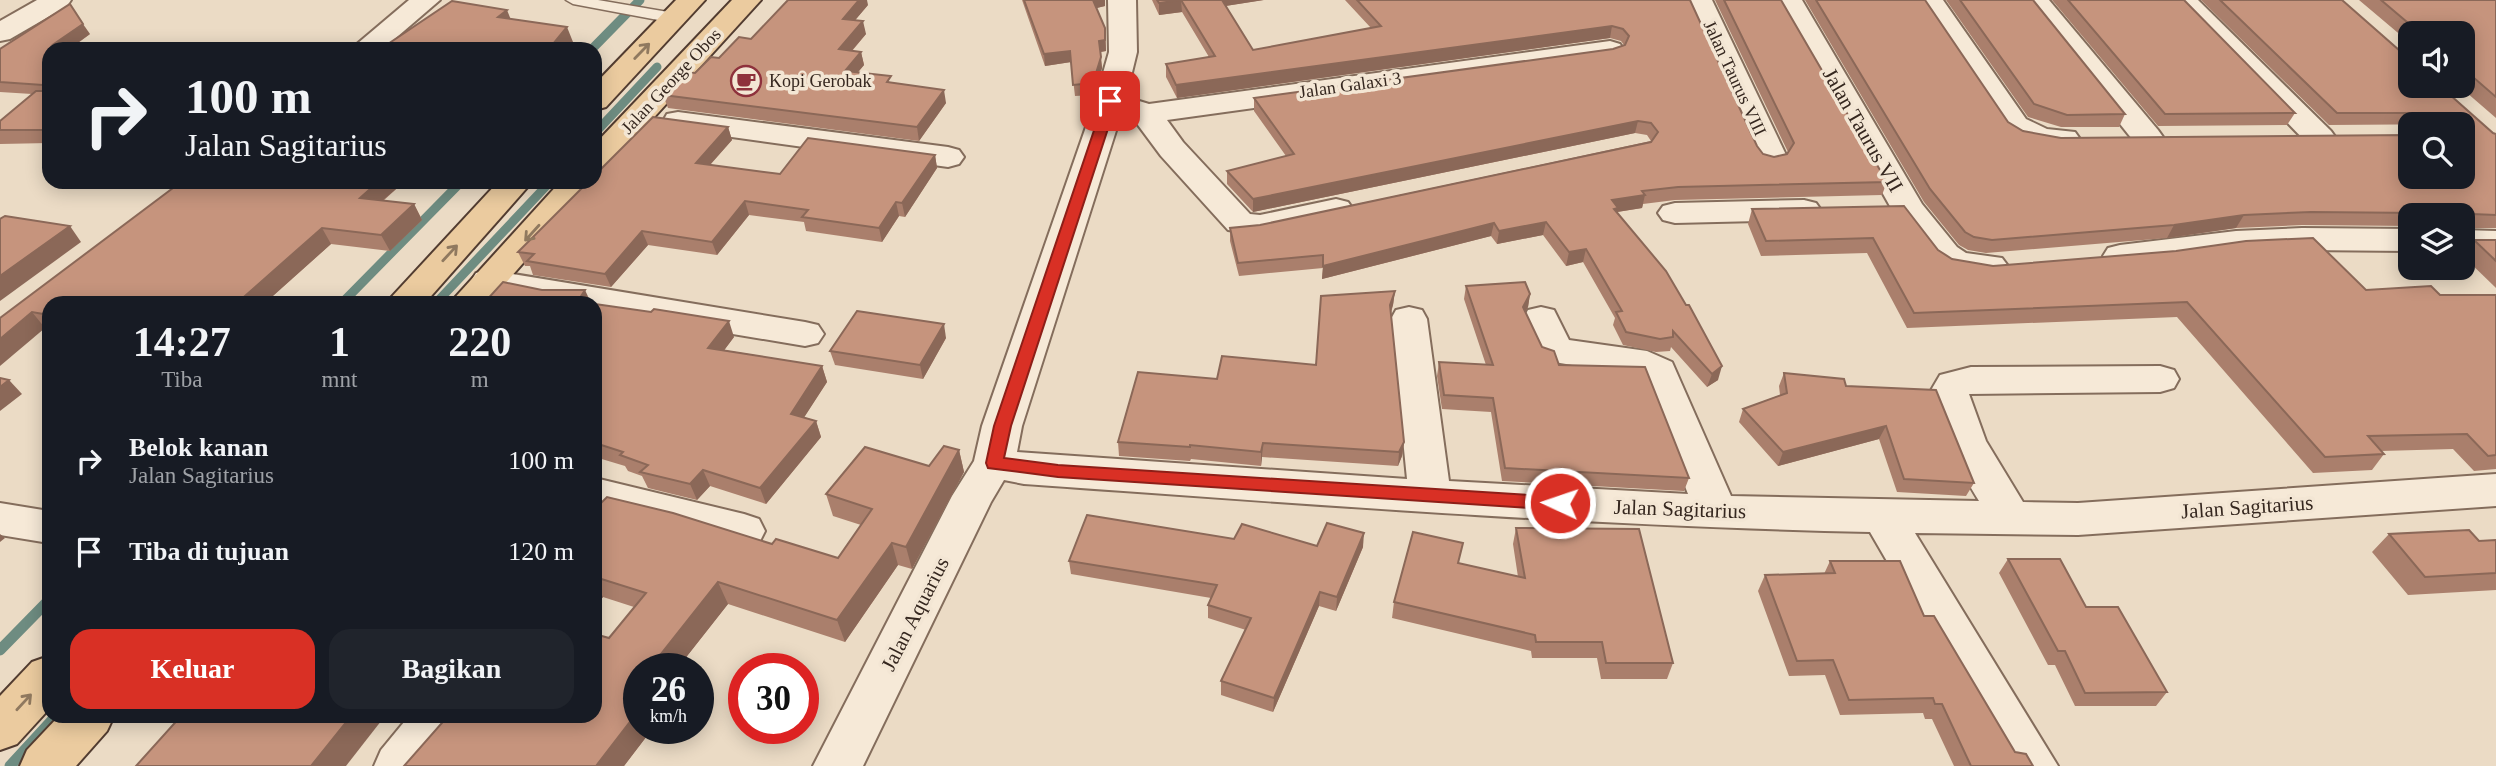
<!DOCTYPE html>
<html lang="id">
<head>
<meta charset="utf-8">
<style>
	body { margin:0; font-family:Georgia,serif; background:#20242c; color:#f1f3f6; height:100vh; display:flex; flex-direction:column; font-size:26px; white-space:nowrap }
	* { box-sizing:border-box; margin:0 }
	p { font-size:23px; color:#9ea1a6 }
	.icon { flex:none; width:38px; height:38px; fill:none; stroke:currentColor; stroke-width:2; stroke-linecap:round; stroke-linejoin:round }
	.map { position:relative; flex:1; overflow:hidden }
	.panel { position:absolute; left:42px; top:296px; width:560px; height:427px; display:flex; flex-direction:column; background:#171b24; border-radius:21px; box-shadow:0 4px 18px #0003 }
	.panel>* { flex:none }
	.banner { position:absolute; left:42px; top:42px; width:560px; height:147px; border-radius:21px; box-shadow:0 4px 18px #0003; background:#171b24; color:#f1f3f6; overflow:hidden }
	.tools { position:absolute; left:2398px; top:21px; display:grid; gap:14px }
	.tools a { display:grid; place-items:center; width:77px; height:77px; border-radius:14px; background:#171b24; box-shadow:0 4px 18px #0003; font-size:35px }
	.speed { position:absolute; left:623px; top:653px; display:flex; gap:14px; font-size:35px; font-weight:700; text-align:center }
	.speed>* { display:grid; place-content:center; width:91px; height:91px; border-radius:50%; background:#171b24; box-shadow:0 4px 18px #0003; line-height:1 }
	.speed small { font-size:18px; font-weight:400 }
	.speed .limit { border:10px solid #d22; background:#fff; color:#111 }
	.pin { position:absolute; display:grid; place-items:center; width:60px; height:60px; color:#fff; margin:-30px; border-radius:14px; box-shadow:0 4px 10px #0006 }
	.me { position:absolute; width:77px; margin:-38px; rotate:273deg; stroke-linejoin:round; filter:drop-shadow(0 0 5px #0008) }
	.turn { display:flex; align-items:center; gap:24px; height:147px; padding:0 28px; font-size:32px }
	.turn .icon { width:91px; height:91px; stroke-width:2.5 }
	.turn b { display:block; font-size:49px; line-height:60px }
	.eta { display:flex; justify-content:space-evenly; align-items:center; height:119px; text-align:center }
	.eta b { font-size:42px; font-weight:800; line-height:49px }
	.action { display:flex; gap:14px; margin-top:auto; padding:14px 28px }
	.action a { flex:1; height:80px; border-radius:21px; background:#d93025; color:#fff; font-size:28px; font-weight:800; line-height:80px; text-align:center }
	.action a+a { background:#20242c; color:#f1f3f6 }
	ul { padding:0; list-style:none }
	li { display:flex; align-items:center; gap:21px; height:91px; padding:0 28px }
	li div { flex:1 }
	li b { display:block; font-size:26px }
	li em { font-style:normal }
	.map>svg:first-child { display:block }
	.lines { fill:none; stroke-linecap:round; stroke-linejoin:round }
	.stream-far1 { stroke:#6e8c81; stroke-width:9 }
	.stream { stroke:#6e8c81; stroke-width:11 }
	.service-casing { stroke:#846d5c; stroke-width:3 }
	.minor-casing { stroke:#846d5c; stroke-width:4 }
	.primary-casing { stroke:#523c30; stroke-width:4 }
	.service { fill:#f6e9d7; fill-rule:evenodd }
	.minor { fill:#f6e9d7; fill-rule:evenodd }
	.primary { fill:#ebcb9f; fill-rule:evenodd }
	.wall { fill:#aa7f6c }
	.shaded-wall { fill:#8b6858 }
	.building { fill:#c6947d; stroke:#8b6858; stroke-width:2 }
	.oneway { stroke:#90795f }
	.route { fill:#d93025; stroke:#8d1f18; stroke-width:2 }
	.labels { text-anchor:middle; stroke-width:7; stroke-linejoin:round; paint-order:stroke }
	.far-street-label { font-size:18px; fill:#35271f; stroke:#f3e6d4 }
	.far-poi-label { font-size:18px; fill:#35271f; stroke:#f3e6d4; text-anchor:start }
	.street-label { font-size:21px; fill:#35271f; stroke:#f3e6d4 }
</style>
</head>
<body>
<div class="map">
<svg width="2496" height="766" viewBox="0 0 2496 766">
	<rect width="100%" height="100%" fill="#ebdbc5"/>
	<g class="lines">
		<g class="stream-far1">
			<path d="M592,49L640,0"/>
			<path d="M595,133L657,67"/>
			<path d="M342,303L461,182"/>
			<path d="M436,303L550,182"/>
		</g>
		<g class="stream">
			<path d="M0,650L49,600"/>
			<path d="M10,766L56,716"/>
		</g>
		<g class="service-casing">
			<path id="service" d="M566,0H598L674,13L682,18L674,23L573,4Z"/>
		</g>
		<g class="minor-casing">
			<g id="minor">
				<path d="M37,0H71L67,6L10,39L0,41V21Z"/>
				<path d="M409,0H440L383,49H351Z"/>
				<path d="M1108,0H1136L1137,52L1126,97L1149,104L1610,41L1620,44L1624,50L1620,56L1610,59L1167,120L1183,142L1250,214L1260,215L1336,199L1348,202L1353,209L1348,216L1260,235L1228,230L1161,156L1135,121L1121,115L1022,426L1017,452L1407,479L1391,319L1396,310L1409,307L1422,310L1427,319L1449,481L1688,494L1643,379L1638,376L1542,360L1523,319L1528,310L1541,307L1554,310L1569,340L1647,351L1672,362L1731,496L1979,501C1958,466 1938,432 1930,392L1940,375L1971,367L2160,366L2174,370L2179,379L2174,388L2160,392L1969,394L1986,441L2023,502L2078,503L2496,474V506L2078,535L1915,533L2058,766H2006L1870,532C1587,526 1306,504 1024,484L1004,480L991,502L863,766H813L952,496L974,461L982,426L1095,101L1109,52Z"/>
				<path d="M1684,0H1712L1787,157L1782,164L1771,167L1760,164L1755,157Z"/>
				<path d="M1774,0H1802L1922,204L1957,247L1966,253L2002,258L2008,266L2002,274L1990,277L1958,274L1946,271L1933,263L1891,208Z"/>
				<path d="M1915,0H1943L2026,119L2047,129L2075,132L2080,139L2075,146L2064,148L2041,147L2004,133Z"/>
				<path d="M2021,0H2049L2158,130L2163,137L2158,144L2147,146L2136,144Z"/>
				<path d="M2168,0H2198L2331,131L2336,138L2331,145L2320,147L2309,145Z"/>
				<path d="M678,112L948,147L959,150L964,157L959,164L948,167L667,128L663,121L667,114Z"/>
				<path d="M1804,200L1816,203L1821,210L1816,217L1804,220L1675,223L1663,220L1658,213L1663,206L1675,203Z"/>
				<path d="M2302,228L2410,229V251L2302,250L2236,253L2120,267L2108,264L2103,256L2108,248L2120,245L2236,231Z"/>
				<path d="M2462,230L2496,231V253L2462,252Z"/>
				<path d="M489,270L805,322L818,325L824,334L818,343L805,346L595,311V303H550L476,289L471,281L476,273Z"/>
				<path d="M595,478L744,514L759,519L765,531L759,543L744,548L595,510Z"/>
				<path d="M0,503L49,511V543L0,535Z"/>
				<path d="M409,716H462L455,731L428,766H374L381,750Z"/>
			</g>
		</g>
		<g class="primary-casing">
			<g id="primary">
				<path d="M676,0H705L606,107L595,110V84Z"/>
				<path d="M732,0H761L606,170L595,173V144Z"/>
				<path d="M498,182H532L425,303H386Z"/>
				<path d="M560,182H594L488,303H450Z"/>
				<path d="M49,656V709L17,744L0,750V696L32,662Z"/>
				<path d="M59,716H114L107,731L76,766H20L27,750Z"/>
			</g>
		</g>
		<use href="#service" class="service"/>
		<use href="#minor" class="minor"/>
		<use href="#primary" class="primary"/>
	</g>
	<g class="wall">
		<path d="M1022,0H1105V6L1096,8L1105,28L1106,51L1100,52L1102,68L1094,95L1075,96L1071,62L1045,66Z"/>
		<path d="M1152,0H1263L1225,6L1253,50L1371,28L1345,0H1690L1757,146L1763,154L1774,157L1787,154L1788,152L1715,0H1781L1887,182L1882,195L1675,200L1643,204L1642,208L1617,212L1718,380L1707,387L1671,347L1670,351L1656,352L1623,345L1613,325L1615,318L1583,262L1566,266L1543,235L1497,244L1491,236L1322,279L1323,268L1239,276L1230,241V228L1260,225L1651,141L1647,135L1635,133L1253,212L1227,184V171L1286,156L1254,111V98L1613,49L1624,45L1621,41L1610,38L1177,98L1166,77V64L1209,57L1182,12L1159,15Z"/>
		<path d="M1805,0H1925L2008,122L2023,131L2061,138L2410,177L2462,124L2329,125L2201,0H2342L2493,133L2496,134V228H2470L2462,215H2410V226L2302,225L2236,228L2167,238L1986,253L1968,250L1959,245L1924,202Z"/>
		<path d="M1946,0H2033L2125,114L2119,127H2061L2028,117Z"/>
		<path d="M2052,0H2184L2295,113L2287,125L2158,126Z"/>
		<path d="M2359,0H2496V118L2459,86H2462V33H2410V43Z"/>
		<path d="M868,5L855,20L866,34L852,51L861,52L864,65L858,72L893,83L946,103L919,141L668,108L663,95L719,58L751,39Z"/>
		<path d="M90,34L74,46L49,49V143L0,144V121L32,94L0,92V49Z"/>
		<path d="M728,127L732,140L710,165L780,174L935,155L937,168L905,217L899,216L882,242L806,231L804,222L749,215L717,255L648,245L611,287L533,275L530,266H525L518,252Z"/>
		<path d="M181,182H404L383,201L414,204L422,220L390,251L331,244L265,303H49V329L0,318Z"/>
		<path d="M1752,209L1938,250L1952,259L1993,266L2440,295H2496V469L2474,471L2453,449L2381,451L2384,454L2372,470L2313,473L2177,317L1907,328L1867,253L1761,256L1748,224Z"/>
		<path d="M2462,232L2470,239L2462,248Z"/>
		<path d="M2474,240H2496V288L2462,255Z"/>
		<path d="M1466,286L1530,294L1528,307L1525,312L1542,347L1559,365L1689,478L1684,491L1502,481L1491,412L1442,409L1437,376L1439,362L1486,365L1464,299Z"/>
		<path d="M1395,291L1393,305L1391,313L1404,442L1402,456L1398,466L1262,457L1261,466L1191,459L1190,461L1119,456L1118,442L1217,379L1316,365Z"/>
		<path d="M595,304L734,337L724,350L822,366L827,382L804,417L816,421L821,437L766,504L710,486L697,500L648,488L642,476L628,471L625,466L595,457Z"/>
		<path d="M946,338L923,379L835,365L830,351Z"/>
		<path d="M1784,373L1846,386L1974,483L1966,496L1897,492L1879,439L1778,466L1739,422L1743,409L1780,395L1779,386Z"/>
		<path d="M959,450L964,472L912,569L898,565L845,642L728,604L680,665L682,668H639V728H653L624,766L609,638L634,607L603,597L595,606V509L838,558L861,525L833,516L826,494L929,466Z"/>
		<path d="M1516,528L1673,663L1667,679H1601L1597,658H1532L1531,651L1392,618L1394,602L1459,563L1518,577L1513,544Z"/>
		<path d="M2389,534L2479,541L2496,540V590L2408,595L2372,552Z"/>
		<path d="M1317,546L1363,547L1336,611L1319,606L1273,712L1221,695V681L1246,630L1208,618V605L1211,598L1071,574L1069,561Z"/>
		<path d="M2008,559L2086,607L2167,692L2156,706H2075L2055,665H2048L1999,573Z"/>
		<path d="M1830,561L1924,616L2015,752L2033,766H1954L1932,719H1925L1923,713L1840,715L1825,675L1789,676L1758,591L1765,575L1824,574Z"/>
	</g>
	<g class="shaded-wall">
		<path d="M859,0H867L868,5L846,31L843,19Z"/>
		<path d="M1092,0H1105V6L1093,9Z"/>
		<path d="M1181,0L1182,12L1159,15V3Z"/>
		<path d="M1218,0H1264L1219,7Z"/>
		<path d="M507,10L513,25L498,17Z"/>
		<path d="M863,21L866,34L842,62L839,49Z"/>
		<path d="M83,24L90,34L69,49L54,44Z"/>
		<path d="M1612,26L1610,38L1177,98L1176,85Z"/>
		<path d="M567,27L573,42L567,49H549Z"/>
		<path d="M1105,28L1106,51L1100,52L1099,41Z"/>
		<path d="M1070,51L1071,62L1045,66L1044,54Z"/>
		<path d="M861,52L864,65L848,84L845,71Z"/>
		<path d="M1101,57L1102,68L1094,95L1093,83Z"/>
		<path d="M49,81V94L43,85Z"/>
		<path d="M944,90L946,103L919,141L917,127Z"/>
		<path d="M1638,121L1635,133L1253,212V199Z"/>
		<path d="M728,127L732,140L700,176L696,163Z"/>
		<path d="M935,155L937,168L905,217L902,203Z"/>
		<path d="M378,182H404L368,213L360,198Z"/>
		<path d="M1645,195L1642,208L1617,212L1615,221L1612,200Z"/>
		<path d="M745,201L749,215L717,255L712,242Z"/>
		<path d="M896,202L899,216L882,242L879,228Z"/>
		<path d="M414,204L422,220L390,251L381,235Z"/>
		<path d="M2244,215L2236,228L2167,238L2174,225Z"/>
		<path d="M1546,222L1543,235L1497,244L1499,231Z"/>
		<path d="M1494,223L1491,236L1322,279L1323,266Z"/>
		<path d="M70,226L81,242L0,301V276Z"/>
		<path d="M322,228L331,244L265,303H237Z"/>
		<path d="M642,231L648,245L611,287L605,274Z"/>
		<path d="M1586,249L1583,262L1566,266L1569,252Z"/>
		<path d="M585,290L591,303L578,301Z"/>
		<path d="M1395,291L1393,305L1388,319L1390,305Z"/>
		<path d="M1530,294L1528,307L1521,320L1523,307Z"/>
		<path d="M32,312L45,328L0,366V339Z"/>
		<path d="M729,321L734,337L714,364L708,348Z"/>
		<path d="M944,324L946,338L923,379L920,365Z"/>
		<path d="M822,366L827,382L796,430L791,414Z"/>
		<path d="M1722,366L1718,380L1707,387L1712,374Z"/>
		<path d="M9,380L22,394L0,411V387Z"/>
		<path d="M816,421L821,437L766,504L760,488Z"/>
		<path d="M1886,426L1879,439L1778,466L1783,452Z"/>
		<path d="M1404,442L1402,456L1398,466L1399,452Z"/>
		<path d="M1263,443L1262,457L1261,466V452Z"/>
		<path d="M959,450L964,472L912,569L906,547Z"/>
		<path d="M703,470L710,486L697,500L690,484Z"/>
		<path d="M1364,533L1363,547L1336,611L1337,597Z"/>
		<path d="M0,534L5,538L0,542Z"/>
		<path d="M892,543L898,565L845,642L837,620Z"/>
		<path d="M595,582L603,597L595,606Z"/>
		<path d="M718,582L728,604L680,665L682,668H668L661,654Z"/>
		<path d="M1320,592L1319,606L1273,712L1274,698Z"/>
		<path d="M639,710V728H653L624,766H596Z"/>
		<path d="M351,716H385L346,766H311Z"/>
	</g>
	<g class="building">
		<path d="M788,0H859L843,19L863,21L839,49L861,52L845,71L891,76L887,82L944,90L917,127L663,95L686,72L695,73L711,57L719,58L739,37L751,39Z"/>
		<path d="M1024,0H1093L1105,28V40L1099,41L1101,57L1093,83L1073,85L1070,51L1044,54Z"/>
		<path d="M1157,0H1222L1253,50L1381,26L1357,0H1690L1757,146L1763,154L1774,157L1787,154L1794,143L1724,0H1781L1887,182L1678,187L1642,191L1645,195L1612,200L1618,208L1614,209L1666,271L1686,305H1689L1722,366L1712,374L1673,331V337L1660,339L1626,332L1616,312L1622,311L1586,249L1569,252L1546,222L1499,231L1494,223L1323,266V255L1238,263L1230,228L1260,225L1651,142L1658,132L1651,123L1638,121L1253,199L1227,171L1294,154L1254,98L1613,49L1625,45L1629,36L1623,29L1612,26L1176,85L1166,64L1215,56L1181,0L1159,3Z"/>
		<path d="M1816,0H1925L2008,122L2023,131L2061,138L2410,135V177H2462V124H2421L2422,115L2419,113H2337L2220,0H2342L2407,57L2410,58V86H2440L2493,133L2496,134V215L2472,214L2470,217V239L2462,232V215H2421L2420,213L2311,212L2244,215L2174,225L1992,240L1974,237L1965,232L1930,189Z"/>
		<path d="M1960,0H2033L2125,114L2067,115L2034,104Z"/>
		<path d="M2068,0H2184L2295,113L2165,114Z"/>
		<path d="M2381,0H2496V97L2466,71H2462V33H2420Z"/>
		<path d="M452,1L507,10L498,17L567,27L549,49H394L396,47L385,46Z"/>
		<path d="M70,4L83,24L54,44L97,47L95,49H49V81L43,85L0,82V49Z"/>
		<path d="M36,91H49V130H0V121Z"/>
		<path d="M653,117L728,127L696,163L780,174L808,138L935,155L902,203L896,202L879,228L802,217L808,210L745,201L712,242L642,231L605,274L527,261L534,254L518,252L588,182H595V175Z"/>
		<path d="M181,182H378L360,198L414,204L381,235L322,228L237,303H49V315L32,312L0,339V318Z"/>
		<path d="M1904,206L1938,250L1952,259L1993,266L2176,251L2246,241L2313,238L2366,290L2431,286L2440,295H2496V455L2488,456L2467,434L2368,436L2384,454L2325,457L2187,302L1914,313L1873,238L1766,241L1752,209Z"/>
		<path d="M5,216L70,226L0,276V219Z"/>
		<path d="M2474,240H2496V261Z"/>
		<path d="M503,282L542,290H585L578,301L589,303H484Z"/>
		<path d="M1525,282L1530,294L1523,307L1542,347L1554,351L1559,365L1645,367L1689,478L1505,468L1493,398L1444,395L1439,362L1493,365L1466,286Z"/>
		<path d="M1395,291L1390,305L1404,442L1399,452L1263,443L1261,452L1190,445V447L1118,442L1138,372L1217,379L1222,356L1316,365L1321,296Z"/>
		<path d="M595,304L651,312L654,309L729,321L708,348L822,366L791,414L816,421L760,488L703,470L690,484L640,472L648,465L620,455L623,452L595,443Z"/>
		<path d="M857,311L944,324L920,365L830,351Z"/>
		<path d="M1784,373L1844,379L1846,386L1936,390L1974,483L1904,479L1886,426L1783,452L1743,409L1787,393Z"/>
		<path d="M0,378L9,380L0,387Z"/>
		<path d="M944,446L959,450L906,547L892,543L837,620L718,582L661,654L677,659L670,668H639V710L596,766H404L448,716H595V634L609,638L646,593L595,577V509L607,497L673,513L772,544L776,539L838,558L872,509L826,494L865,447L929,466Z"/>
		<path d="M1087,515L1234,539L1242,524L1317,546L1327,523L1364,533L1337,597L1320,592L1274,698L1221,681L1251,618L1208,605L1217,585L1069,561Z"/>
		<path d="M1516,528L1639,529L1673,663H1606L1602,642H1536L1535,635L1394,602L1413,532L1463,543L1458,563L1525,578Z"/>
		<path d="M2469,530L2479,541L2496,540V573L2425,577L2389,534Z"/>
		<path d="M2008,559H2060L2086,607H2118L2167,692L2085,693L2065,651H2058Z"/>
		<path d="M1830,561H1900L1924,616H1934L2015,752L2026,754L2033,766H1971L1942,704H1935L1933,698L1849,700L1833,660L1797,661L1765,575L1835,573Z"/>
		<path d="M181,716H351L311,766H136Z"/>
	</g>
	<defs><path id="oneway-shaft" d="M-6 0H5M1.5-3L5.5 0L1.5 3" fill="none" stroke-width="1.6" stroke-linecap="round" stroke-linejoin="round" transform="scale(1.75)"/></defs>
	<g class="oneway">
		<use href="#oneway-shaft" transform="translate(642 51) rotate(-46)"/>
		<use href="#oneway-shaft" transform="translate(532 233) rotate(132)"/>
		<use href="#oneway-shaft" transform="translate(450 253) rotate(-47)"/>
		<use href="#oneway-shaft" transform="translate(24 702) rotate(-47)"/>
	</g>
	<path class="route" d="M1110,97L1117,101L1011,426L1004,458L1058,465L1560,497L1566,498L1568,503L1566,508L1560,510L1058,477L988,468L986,463L994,426L1104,101Z"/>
	<defs>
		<g id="cafe-ring" transform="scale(1.575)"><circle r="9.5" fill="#f3e6d4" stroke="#8e313c" stroke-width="1.5"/><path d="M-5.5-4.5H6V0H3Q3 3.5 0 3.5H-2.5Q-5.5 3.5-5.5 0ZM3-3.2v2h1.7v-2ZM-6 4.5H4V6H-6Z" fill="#8e313c"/></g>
	</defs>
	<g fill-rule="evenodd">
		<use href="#cafe-ring" x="746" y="81"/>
	</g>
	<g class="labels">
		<g class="far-street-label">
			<text transform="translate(1735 78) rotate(65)" y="6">Jalan Taurus VIII</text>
			<text transform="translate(671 81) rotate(-47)" y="6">Jalan George Obos</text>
			<text transform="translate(1350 85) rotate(-8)" y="6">Jalan Galaxi 3</text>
		</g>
		<g class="far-poi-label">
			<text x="769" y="87">Kopi Gerobak</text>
		</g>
		<g class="street-label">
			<text transform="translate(1863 130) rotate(60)" y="7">Jalan Taurus VII</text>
			<text transform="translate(2247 507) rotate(-4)" y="7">Jalan Sagitarius</text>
			<text transform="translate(1680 509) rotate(2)" y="7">Jalan Sagitarius</text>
			<text transform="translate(915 614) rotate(-63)" y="7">Jalan Aquarius</text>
		</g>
	</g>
</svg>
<div class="tools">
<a><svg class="icon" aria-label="sound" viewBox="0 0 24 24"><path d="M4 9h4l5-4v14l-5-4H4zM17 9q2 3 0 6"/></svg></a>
<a><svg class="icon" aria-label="search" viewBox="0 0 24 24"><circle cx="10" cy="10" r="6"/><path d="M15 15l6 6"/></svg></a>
<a><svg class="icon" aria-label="layers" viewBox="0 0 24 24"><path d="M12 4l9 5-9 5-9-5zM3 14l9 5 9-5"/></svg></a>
</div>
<div class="speed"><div>26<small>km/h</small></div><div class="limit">30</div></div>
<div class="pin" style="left:1110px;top:101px;background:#d93025"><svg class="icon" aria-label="arrive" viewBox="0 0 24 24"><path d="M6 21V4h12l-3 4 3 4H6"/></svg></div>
<svg class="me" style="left:1560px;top:503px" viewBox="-20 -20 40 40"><circle r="17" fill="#d93025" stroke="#fff" stroke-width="3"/><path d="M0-11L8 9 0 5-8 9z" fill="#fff"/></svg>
<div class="banner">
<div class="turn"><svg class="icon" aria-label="right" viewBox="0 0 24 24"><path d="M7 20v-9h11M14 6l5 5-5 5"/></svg><div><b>100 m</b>Jalan Sagitarius</div></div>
</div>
<section class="panel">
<div class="eta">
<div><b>14:27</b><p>Tiba</p></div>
<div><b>1</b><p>mnt</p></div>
<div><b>220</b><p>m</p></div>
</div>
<ul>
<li><svg class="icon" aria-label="right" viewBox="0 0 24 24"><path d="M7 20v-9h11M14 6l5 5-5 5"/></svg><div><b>Belok kanan</b><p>Jalan Sagitarius</p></div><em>100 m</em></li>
<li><svg class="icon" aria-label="arrive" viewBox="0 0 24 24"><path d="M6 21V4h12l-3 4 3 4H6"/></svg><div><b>Tiba di tujuan</b></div><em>120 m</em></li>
</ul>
<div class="action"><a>Keluar</a><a>Bagikan</a></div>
</section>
</div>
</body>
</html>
